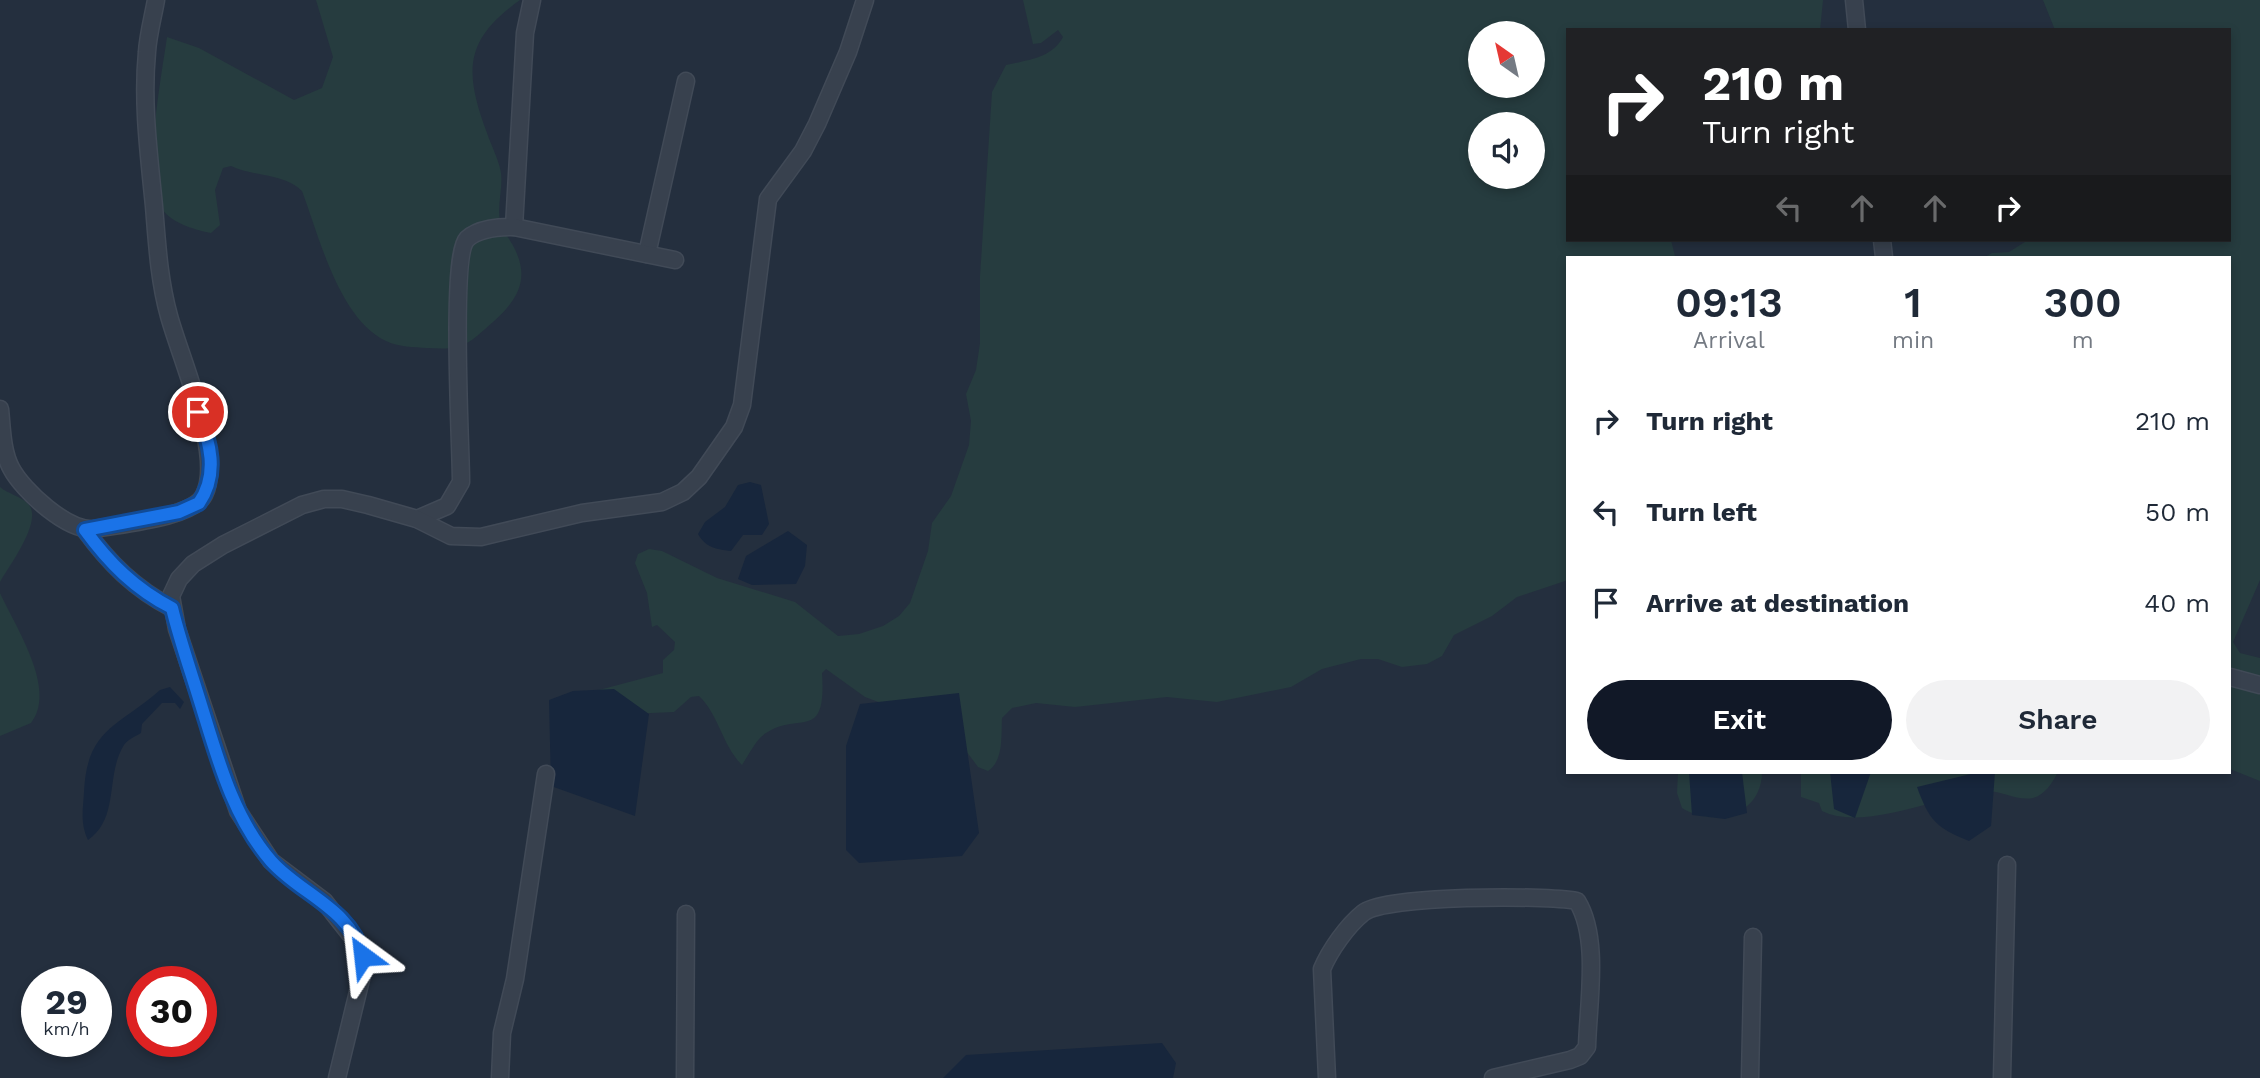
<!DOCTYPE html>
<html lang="en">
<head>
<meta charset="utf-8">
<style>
	body { margin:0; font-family:"Work Sans",sans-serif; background:#f2f2f3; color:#1f2937; height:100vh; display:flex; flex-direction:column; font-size:26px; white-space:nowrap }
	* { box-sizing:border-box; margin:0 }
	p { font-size:23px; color:#747a83 }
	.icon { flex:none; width:38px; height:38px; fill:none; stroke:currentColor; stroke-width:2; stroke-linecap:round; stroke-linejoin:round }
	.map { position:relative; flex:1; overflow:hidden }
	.side { position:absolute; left:1566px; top:256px; width:665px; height:518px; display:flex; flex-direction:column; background:#fff; border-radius:0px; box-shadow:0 4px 10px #0003 }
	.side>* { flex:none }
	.hud { position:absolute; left:1566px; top:28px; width:665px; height:214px; border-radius:0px; box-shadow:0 4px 10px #0003; background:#202124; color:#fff; overflow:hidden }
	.needle { width:46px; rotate:326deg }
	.tools { position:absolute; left:1468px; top:21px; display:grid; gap:14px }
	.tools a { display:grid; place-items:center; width:77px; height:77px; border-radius:50%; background:#fff; box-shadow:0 4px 10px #0003; font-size:35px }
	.speed { position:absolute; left:21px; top:966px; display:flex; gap:14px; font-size:35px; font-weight:700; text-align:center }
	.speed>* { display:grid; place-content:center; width:91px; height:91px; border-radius:50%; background:#fff; box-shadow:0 4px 10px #0003; line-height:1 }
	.speed small { font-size:18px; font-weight:400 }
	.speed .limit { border:10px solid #d22; background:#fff; color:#111 }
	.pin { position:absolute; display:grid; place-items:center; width:60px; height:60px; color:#fff; margin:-30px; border:4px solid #fff; border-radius:50%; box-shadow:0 2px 7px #0007 }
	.me { position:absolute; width:77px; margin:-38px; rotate:330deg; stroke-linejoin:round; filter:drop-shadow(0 0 5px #0008) }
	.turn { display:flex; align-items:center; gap:24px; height:147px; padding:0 21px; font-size:32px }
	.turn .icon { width:91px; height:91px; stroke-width:2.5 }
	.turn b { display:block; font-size:49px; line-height:60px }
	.lanes { display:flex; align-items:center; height:66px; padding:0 21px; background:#0003; justify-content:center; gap:35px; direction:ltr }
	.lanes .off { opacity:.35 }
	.eta { display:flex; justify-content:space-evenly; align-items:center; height:119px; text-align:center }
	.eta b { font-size:42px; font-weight:600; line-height:49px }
	.primary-button { display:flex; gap:14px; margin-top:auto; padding:14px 21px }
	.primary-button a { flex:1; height:80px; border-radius:42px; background:#111827; color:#fff; font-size:28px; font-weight:600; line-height:80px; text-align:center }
	.primary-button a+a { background:#f2f2f3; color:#1f2937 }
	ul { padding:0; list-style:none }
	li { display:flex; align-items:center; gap:21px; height:91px; padding:0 21px }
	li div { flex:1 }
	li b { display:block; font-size:26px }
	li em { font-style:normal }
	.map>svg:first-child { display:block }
	.green { fill:#263c3f; fill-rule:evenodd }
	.water { fill:#17263c }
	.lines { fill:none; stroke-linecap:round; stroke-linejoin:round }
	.minor-casing { stroke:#414a57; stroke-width:19 }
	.minor { stroke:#38414e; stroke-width:16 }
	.route-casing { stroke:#114b97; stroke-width:18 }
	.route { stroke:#1a73e8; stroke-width:12 }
</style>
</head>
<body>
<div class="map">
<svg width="2260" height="1078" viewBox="0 0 2260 1078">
	<rect width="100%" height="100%" fill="#242f3e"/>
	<g class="green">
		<path d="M316,0H520C464,40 464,71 487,133C491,145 499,160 501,173C503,188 497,205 500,221C503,232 513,243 517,254C533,292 502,314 477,336C461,350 447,349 427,348C414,347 398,347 386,341C339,319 319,236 302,191C284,173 254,177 231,166L223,168L215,190L220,225L211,233C192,229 170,223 159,205C143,176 162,72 167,37L199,48L294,100L322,88L333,57Z"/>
		<path d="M1023,0H1823L1820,30H1568V240H1671L1675,256L1568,257V580L1517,597L1492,616L1454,635L1442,656L1427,664L1402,667L1378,659H1361L1322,669L1291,687L1217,702L1167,697L1075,707L1036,703L1012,708L1002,718C1001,735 1004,761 988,771L978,767L949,728L865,697L826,669L822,673C827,747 796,707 761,737C754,744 748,756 742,765C722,745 719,715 699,696L691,697L674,712L629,714L599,690L663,673V660L674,650L675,642L657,625L652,627L647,593L635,563L638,554L649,549L662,551L717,578L795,602L838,636L859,634L883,626L899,616L910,603L928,551L932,523L951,496L969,445L971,421L966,394L976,370L980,343V276L992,92L1006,65C1028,60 1052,58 1063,37L1058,30L1041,43L1033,44ZM1480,33H1533V86H1480ZM1480,124H1533V177H1480Z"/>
		<path d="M2043,0H2260V580L2233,642L2240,653L2260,658V781L2230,769V257H1985L1992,253L2009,252L2028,240H2230V30H2055Z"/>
		<path d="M0,487C8,494 21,496 28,504C44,520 9,566 0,582Z"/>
		<path d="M0,593C15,626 58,690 31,723L0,736Z"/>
		<path d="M1678,772H1762C1762,815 1714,828 1682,808L1677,793Z"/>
		<path d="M1801,772H2058C2053,782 2045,795 2033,798C2016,801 2001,790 1985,791C1941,795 1864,832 1822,811L1819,803L1801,797Z"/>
	</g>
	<g class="water">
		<path d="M750,482L761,485L769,524L762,535H743L731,551C716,549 706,548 698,534L705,522L725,507L738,485Z"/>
		<path d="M788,531L807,545L805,566L796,584L752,585L738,579L746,556Z"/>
		<path d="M170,687L184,702L180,709L175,703H162L142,724L141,733C136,736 127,740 124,745C105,775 120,818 88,840C80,823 83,810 84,792C87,728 118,727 160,690Z"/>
		<path d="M614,689L649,714L635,816L551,786L549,700L573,691Z"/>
		<path d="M959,693L979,833L962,856L859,863L846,850V746L860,704Z"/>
		<path d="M1689,772H1742L1747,813L1725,819L1692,815Z"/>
		<path d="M1830,772H1871L1855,818L1834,809Z"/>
		<path d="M1979,772H1995L1991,826L1969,841C1936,828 1929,820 1917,787Z"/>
		<path d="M1162,1043L1176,1063L1173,1078H943L966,1055Z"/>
	</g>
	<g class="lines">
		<g class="minor-casing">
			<g id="minor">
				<path d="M1854,0L1857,30"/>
				<path d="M514,227L525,33L532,0"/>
				<path d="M1882,240L1884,257"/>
				<path d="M647,254L686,81"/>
				<path d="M0,409C2,428 2,451 11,468C23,491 68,532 95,529C120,524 193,518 204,495C224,456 181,360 169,316C159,280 157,243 154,206C149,155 142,103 147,52C148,35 153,17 156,0"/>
				<path d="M417,519L447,506L461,482C461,446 450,257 467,239C479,228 499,227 514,227L675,260"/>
				<path d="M85,530C109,563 135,589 172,608"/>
				<path d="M2230,677L2260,685"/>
				<path d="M337,1078L364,967L361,948L324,901L271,861L238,811L177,629L171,596L179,579L193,564L223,545L302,505L324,499H342L368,505L417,519L451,536L481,537L582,513L662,502L683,492L699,477L734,427L742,405L768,199L803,151L817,124L848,52L865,0"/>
				<path d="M500,1078L502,1033L515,979L546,774"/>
				<path d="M685,1078L686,914"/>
				<path d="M1327,1078L1322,969C1330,950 1347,926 1363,913C1385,895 1545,895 1577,901C1600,938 1588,1004 1587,1047L1580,1056L1570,1060L1493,1078"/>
				<path d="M1750,1078L1753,937"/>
				<path d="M2002,1078L2007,865"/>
			</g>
		</g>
		<use href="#minor" class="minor"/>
	</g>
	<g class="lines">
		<g class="route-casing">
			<path id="route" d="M198,412C210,442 219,474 199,503L179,512L85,530C109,563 135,589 172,608C179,637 189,666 198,695C216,752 231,815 271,861C300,894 350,908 363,956"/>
		</g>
		<use href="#route" class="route"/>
	</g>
</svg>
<div class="tools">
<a><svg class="needle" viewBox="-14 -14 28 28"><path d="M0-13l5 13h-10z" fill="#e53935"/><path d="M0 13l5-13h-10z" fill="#747a83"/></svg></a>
<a><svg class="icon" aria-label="sound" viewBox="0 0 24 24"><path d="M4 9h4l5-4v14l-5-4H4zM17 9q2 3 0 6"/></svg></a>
</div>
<div class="speed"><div>29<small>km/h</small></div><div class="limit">30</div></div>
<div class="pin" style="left:198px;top:412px;background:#d93025"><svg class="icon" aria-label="arrive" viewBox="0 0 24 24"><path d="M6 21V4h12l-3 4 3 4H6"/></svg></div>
<svg class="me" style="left:363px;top:956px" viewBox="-20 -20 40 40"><path d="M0-17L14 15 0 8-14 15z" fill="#1a73e8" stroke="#fff" stroke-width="4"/></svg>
<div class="hud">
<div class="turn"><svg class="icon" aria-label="right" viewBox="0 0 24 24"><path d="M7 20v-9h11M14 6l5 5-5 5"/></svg><div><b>210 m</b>Turn right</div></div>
<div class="lanes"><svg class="icon off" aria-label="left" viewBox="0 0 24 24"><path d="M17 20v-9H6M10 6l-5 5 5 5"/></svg><svg class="icon off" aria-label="ahead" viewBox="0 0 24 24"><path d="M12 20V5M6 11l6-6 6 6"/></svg><svg class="icon off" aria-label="ahead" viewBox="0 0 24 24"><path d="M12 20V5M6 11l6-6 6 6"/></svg><svg class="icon" aria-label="right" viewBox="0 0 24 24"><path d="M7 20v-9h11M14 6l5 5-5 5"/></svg></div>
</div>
<section class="side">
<div class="eta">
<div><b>09:13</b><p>Arrival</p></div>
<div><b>1</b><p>min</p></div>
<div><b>300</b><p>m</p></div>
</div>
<ul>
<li><svg class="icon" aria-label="right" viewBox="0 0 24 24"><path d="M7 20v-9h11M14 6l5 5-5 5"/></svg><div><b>Turn right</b></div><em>210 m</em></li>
<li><svg class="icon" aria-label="left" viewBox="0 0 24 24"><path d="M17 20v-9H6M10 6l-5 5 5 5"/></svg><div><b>Turn left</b></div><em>50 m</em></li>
<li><svg class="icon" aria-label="arrive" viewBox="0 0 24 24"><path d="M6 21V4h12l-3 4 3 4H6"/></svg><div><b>Arrive at destination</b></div><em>40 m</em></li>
</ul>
<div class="primary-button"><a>Exit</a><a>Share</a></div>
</section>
</div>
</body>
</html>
